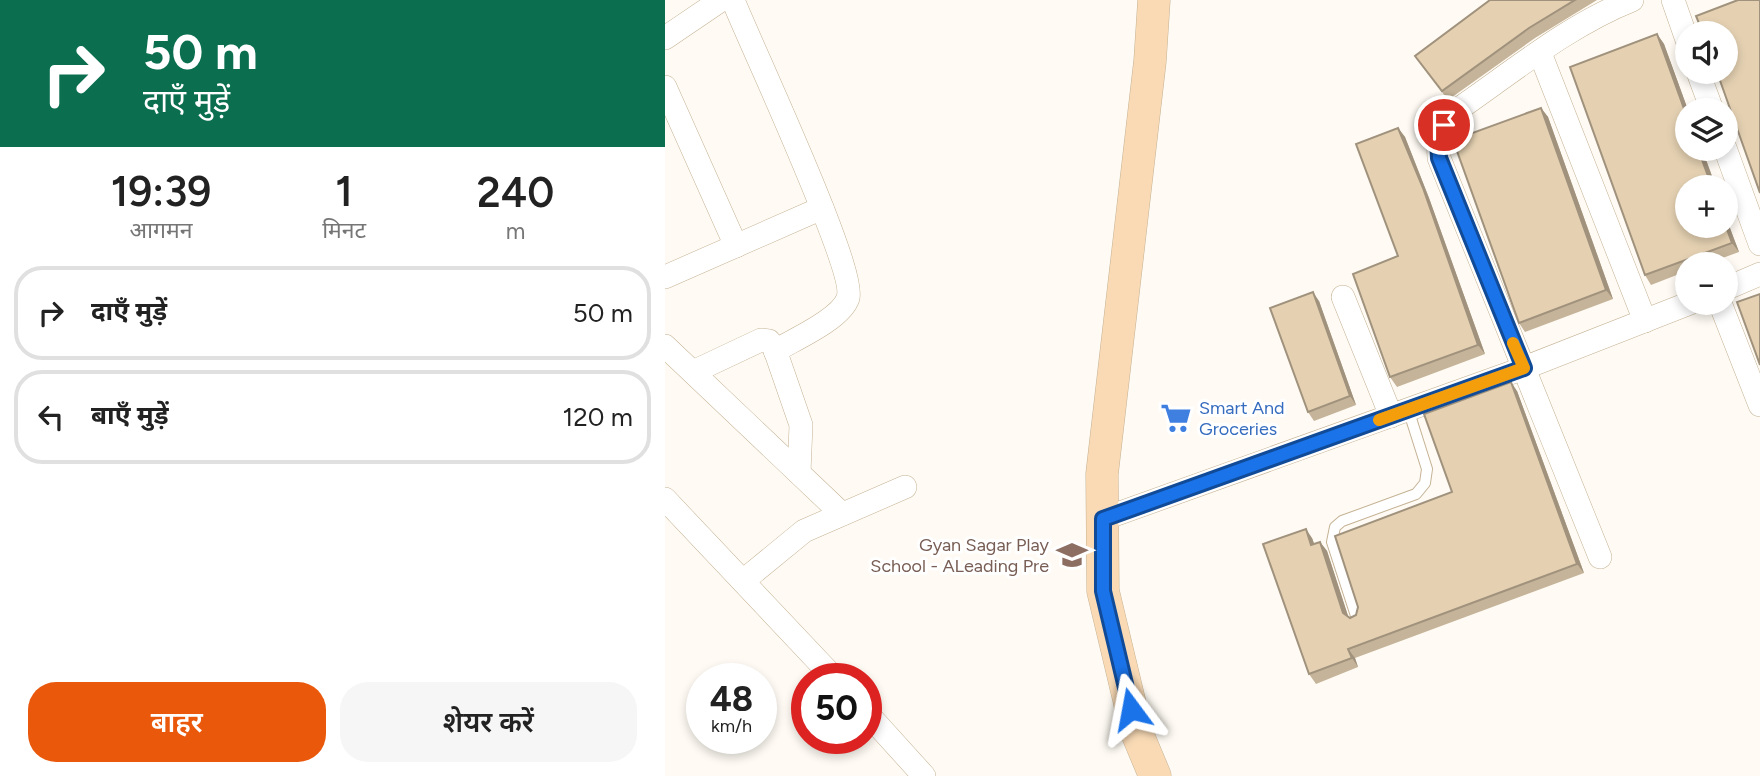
<!DOCTYPE html>
<html lang="hi">
<head>
<meta charset="utf-8">
<style>
	body { margin:0; font-family:Figtree,"Noto Sans Devanagari",sans-serif; background:#f6f6f6; color:#222; height:100vh; display:flex; flex-direction:column; font-size:26px; white-space:nowrap }
	* { box-sizing:border-box; margin:0 }
	p { font-size:23px; color:#767676 }
	.icon { flex:none; width:38px; height:38px; fill:none; stroke:currentColor; stroke-width:2; stroke-linecap:round; stroke-linejoin:round }
	.map { position:relative; flex:1; overflow:hidden }
	.drawer { display:flex; flex-direction:column; background:#fff; width:665px }
	.drawer>* { flex:none }
	.hud { background:#0b6e4f; color:#fff; overflow:hidden }
	.buttons { position:absolute; left:1010px; top:21px; display:grid; gap:14px }
	.buttons a { display:grid; place-items:center; width:63px; height:63px; border-radius:50%; background:#fff; box-shadow:0 4px 10px #0003; font-size:35px }
	.speed { position:absolute; left:21px; top:663px; display:flex; gap:14px; font-size:35px; font-weight:700; text-align:center }
	.speed>* { display:grid; place-content:center; width:91px; height:91px; border-radius:50%; background:#fff; box-shadow:0 4px 10px #0003; line-height:1 }
	.speed small { font-size:18px; font-weight:400 }
	.speed .limit { border:10px solid #d22; background:#fff; color:#111 }
	.pin { position:absolute; display:grid; place-items:center; width:60px; height:60px; color:#fff; margin:-30px; border:4px solid #fff; border-radius:50%; box-shadow:0 2px 7px #0007 }
	.me { position:absolute; width:77px; margin:-38px; rotate:347deg; stroke-linejoin:round; filter:drop-shadow(0 0 5px #0008) }
	.turn { display:flex; align-items:center; gap:24px; height:147px; padding:0 28px; font-size:32px }
	.turn .icon { width:91px; height:91px; stroke-width:2.5 }
	.turn b { display:block; font-size:49px; line-height:60px }
	.eta { display:flex; justify-content:space-evenly; align-items:center; height:119px; text-align:center }
	.eta b { font-size:42px; font-weight:600; line-height:49px }
	.cta { display:flex; gap:14px; margin-top:auto; padding:14px 28px }
	.cta a { flex:1; height:80px; border-radius:28px; background:#ea580c; color:#fff; font-size:28px; font-weight:600; line-height:80px; text-align:center }
	.cta a+a { background:#f6f6f6; color:#222 }
	ul { padding:0; list-style:none }
	li { display:flex; align-items:center; gap:21px; height:94px; margin:0 14px 10px; padding:0 14px; border:4px solid #e0e0e0; border-radius:28px }
	li div { flex:1 }
	li b { display:block; font-size:26px }
	li em { font-style:normal }
	main { display:flex; flex:1; min-height:0 }
	.map>svg:first-child { display:block }
	.lines { fill:none; stroke-linecap:round; stroke-linejoin:round }
	.lane-casing { stroke:#c5b294; stroke-width:12 }
	.street-casing { stroke:#c5b294; stroke-width:24 }
	.secondary-casing { stroke:#c5b294; stroke-width:33 }
	.lane { stroke:#fff; stroke-width:10 }
	.street { stroke:#fff; stroke-width:23 }
	.secondary { stroke:#f9dab5; stroke-width:32 }
	.wall { fill:#c5b499 }
	.shaded-wall { fill:#a0927d }
	.building { fill:#e5d1b2; stroke:#a0927d; stroke-width:2 }
	.route-casing { stroke:#114b97; stroke-width:18 }
	.route { stroke:#1a73e8; stroke-width:12 }
	.slow { stroke:#f59e0b; stroke-width:12 }
	.labels { text-anchor:middle; stroke-width:6; stroke-linejoin:round; paint-order:stroke }
	.shop-label { font-size:18px; fill:#366cbe; stroke:#fff; text-anchor:start }
	.education-label { font-size:18px; fill:#785e54; stroke:#fff; text-anchor:end }
</style>
</head>
<body>
<main>
<section class="drawer">
<div class="hud">
<div class="turn"><svg class="icon" aria-label="right" viewBox="0 0 24 24"><path d="M7 20v-9h11M14 6l5 5-5 5"/></svg><div><b>50 m</b>दाएँ मुड़ें</div></div>
</div>
<div class="eta">
<div><b>19:39</b><p>आगमन</p></div>
<div><b>1</b><p>मिनट</p></div>
<div><b>240</b><p>m</p></div>
</div>
<ul>
<li><svg class="icon" aria-label="right" viewBox="0 0 24 24"><path d="M7 20v-9h11M14 6l5 5-5 5"/></svg><div><b>दाएँ मुड़ें</b></div><em>50 m</em></li>
<li><svg class="icon" aria-label="left" viewBox="0 0 24 24"><path d="M17 20v-9H6M10 6l-5 5 5 5"/></svg><div><b>बाएँ मुड़ें</b></div><em>120 m</em></li>
</ul>
<div class="cta"><a>बाहर</a><a>शेयर करें</a></div>
</section>
<div class="map">
<svg width="1095" height="776" viewBox="0 0 1095 776">
	<rect width="100%" height="100%" fill="#fffbf4"/>
	<g class="lines">
		<g class="lane-casing">
			<path id="lane" d="M692,619L667,542L670,527L677,521L751,494L760,483L762,469L743,409"/>
		</g>
		<g class="street-casing">
			<g id="street">
				<path d="M68,0C85,43 192,270 183,298C176,319 130,339 110,351"/>
				<path d="M1008,0L1022,40"/>
				<path d="M0,38L56,0"/>
				<path d="M875,53L980,321"/>
				<path d="M1033,72L1047,110"/>
				<path d="M0,87L71,246"/>
				<path d="M1060,148L1095,244"/>
				<path d="M0,277L157,208"/>
				<path d="M1060,289L1095,274"/>
				<path d="M678,297L726,416"/>
				<path d="M1055,303L1095,405"/>
				<path d="M0,346L177,514"/>
				<path d="M28,372L96,340L104,341L109,347L136,425L134,473"/>
				<path d="M0,499L170,679"/>
				<path d="M438,519L859,368L1025,303"/>
				<path d="M935,557L774,158C772,132 778,126 795,108C850,70 904,25 967,0"/>
				<path d="M78,581L139,531L240,487"/>
				<path d="M201,712L259,776"/>
			</g>
		</g>
		<g class="secondary-casing">
			<path id="secondary" d="M489,0L485,61L437,474L438,591L472,733L490,776"/>
		</g>
		<use href="#lane" class="lane"/>
		<use href="#street" class="street"/>
		<use href="#secondary" class="secondary"/>
	</g>
	<g class="wall">
		<path d="M825,0H932L870,38L783,100L750,56Z"/>
		<path d="M992,34L999,44L1023,110L1022,149H1037L1051,187L1060,226V215L1074,252L1041,264H1022V271L986,285L980,275Z"/>
		<path d="M876,108L883,117L948,299L860,332L854,323Z"/>
		<path d="M733,128L740,137L764,198L820,354L732,387L725,377L733,256Z"/>
		<path d="M654,301L691,405L649,421L643,412Z"/>
		<path d="M852,391L919,573L690,658L693,667L651,684L644,674L647,538L649,544L655,542L662,551L683,616L685,618L691,615L787,492Z"/>
	</g>
	<g class="shaded-wall">
		<path d="M992,34L999,44L1023,110L1022,117Z"/>
		<path d="M876,108L883,117L948,299L941,290Z"/>
		<path d="M733,128L740,137L764,198L820,354L813,345Z"/>
		<path d="M1033,149H1037L1051,187H1047Z"/>
		<path d="M1060,215L1074,252L1067,243L1060,224Z"/>
		<path d="M648,292L654,301L691,405L685,396Z"/>
		<path d="M846,382L852,391L919,573L912,564Z"/>
		<path d="M641,529L647,538L653,554L646,545Z"/>
		<path d="M655,542L662,551L685,622L678,613Z"/>
		<path d="M683,649L690,658L693,667L687,658Z"/>
	</g>
	<g class="building">
		<path d="M825,0H910L864,28L777,91L750,56Z"/>
		<path d="M1073,0H1095V193L1052,72H1060V33H1038L1031,16Z"/>
		<path d="M992,34L1022,117V149H1033L1047,187H1022V226H1060V224L1067,243L980,275L905,67Z"/>
		<path d="M876,108L941,290L854,323L788,140Z"/>
		<path d="M733,128L758,188L813,345L725,377L688,274L733,256L691,144Z"/>
		<path d="M648,292L685,396L643,412L605,308Z"/>
		<path d="M1095,294V365L1072,302Z"/>
		<path d="M846,382L912,564L683,649L687,658L644,674L598,544L641,529L646,545L655,542L678,613L685,618L691,615L693,607L670,536L787,492L759,414Z"/>
	</g>
	<g class="lines">
		<g class="route-casing">
			<path id="route" d="M466,709L438,591V519L859,368L774,158L773,139L779,125"/>
		</g>
		<use href="#route" class="route"/>
		<path class="slow" d="M714,420L859,368L848,343"/>
	</g>
	<defs>
		<g id="supermarket-bare" transform="scale(2.415)"><path d="M-6-5.5h2.5l.6 2H6L4.5 2H-2.5L-4.4-4H-6ZM-1.5 3.2a1.3 1.3 0 1 0 .1 0ZM3 3.2a1.3 1.3 0 1 0 .1 0Z" fill="#3f7fe0" stroke="#fff" stroke-width="2.5" paint-order="stroke"/></g>
		<g id="school-bare" transform="scale(2.415)"><path d="M0-5L7-2L0 1L-7-2ZM-4 1L0 2.5L4 1V4Q0 6-4 4Z" fill="#8d6e63" stroke="#fff" stroke-width="2.5" paint-order="stroke"/></g>
	</defs>
	<g fill-rule="evenodd">
		<use href="#supermarket-bare" x="511" y="418"/>
		<use href="#school-bare" x="407" y="555"/>
	</g>
	<g class="labels">
		<g class="shop-label">
			<text x="534" y="414">Smart And<tspan x="534" dy="21">Groceries</tspan></text>
		</g>
		<g class="education-label">
			<text x="384" y="551">Gyan Sagar Play<tspan x="384" dy="21">School - ALeading Pre</tspan></text>
		</g>
	</g>
</svg>
<div class="buttons">
<a><svg class="icon" aria-label="sound" viewBox="0 0 24 24"><path d="M4 9h4l5-4v14l-5-4H4zM17 9q2 3 0 6"/></svg></a>
<a><svg class="icon" aria-label="layers" viewBox="0 0 24 24"><path d="M12 4l9 5-9 5-9-5zM3 14l9 5 9-5"/></svg></a>
<a>+</a>
<a>−</a>
</div>
<div class="speed"><div>48<small>km/h</small></div><div class="limit">50</div></div>
<div class="pin" style="left:779px;top:125px;background:#d93025"><svg class="icon" aria-label="arrive" viewBox="0 0 24 24"><path d="M6 21V4h12l-3 4 3 4H6"/></svg></div>
<svg class="me" style="left:466px;top:709px" viewBox="-20 -20 40 40"><path d="M0-17L14 15 0 8-14 15z" fill="#1a73e8" stroke="#fff" stroke-width="4"/></svg>
</div>
</main>
</body>
</html>
